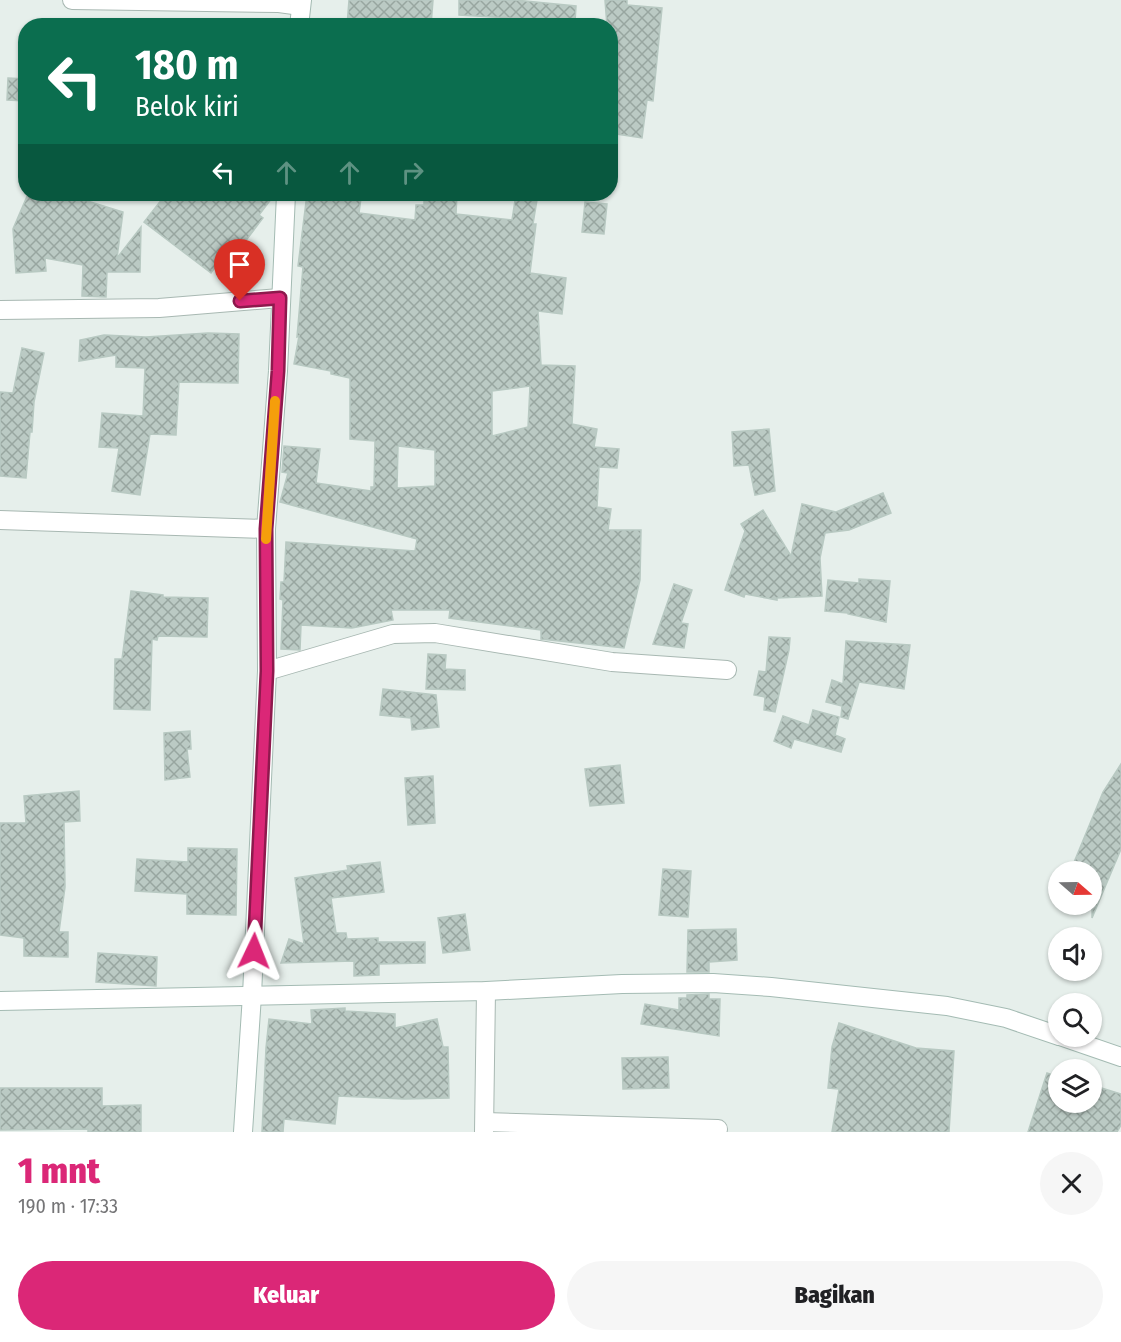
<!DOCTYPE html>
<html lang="id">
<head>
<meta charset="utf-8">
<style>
	body { margin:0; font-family:"Fira Sans Condensed",sans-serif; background:#f6f6f6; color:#202124; height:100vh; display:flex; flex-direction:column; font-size:22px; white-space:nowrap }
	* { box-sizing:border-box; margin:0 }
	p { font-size:20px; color:#757577 }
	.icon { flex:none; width:33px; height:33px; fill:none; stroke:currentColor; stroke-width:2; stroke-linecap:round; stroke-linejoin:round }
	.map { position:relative; height:1132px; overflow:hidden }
	.details { display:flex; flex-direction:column; background:#fff; flex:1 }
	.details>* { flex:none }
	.guide { position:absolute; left:18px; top:18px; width:600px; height:183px; border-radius:24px; box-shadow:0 2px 4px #0004; background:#0b6e4f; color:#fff; overflow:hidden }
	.needle { width:39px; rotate:110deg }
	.fabs { position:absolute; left:1048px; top:861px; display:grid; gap:12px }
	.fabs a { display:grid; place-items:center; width:54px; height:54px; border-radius:50%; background:#fff; box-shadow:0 2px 4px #0004; font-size:30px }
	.pin { position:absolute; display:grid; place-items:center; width:51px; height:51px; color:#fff; margin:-62px -26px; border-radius:50% 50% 50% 0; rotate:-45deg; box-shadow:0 0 6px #0007 }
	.pin .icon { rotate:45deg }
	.me { position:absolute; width:66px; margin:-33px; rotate:2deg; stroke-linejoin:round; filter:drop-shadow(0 0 4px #0008) }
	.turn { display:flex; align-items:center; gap:21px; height:126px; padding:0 18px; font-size:27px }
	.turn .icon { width:78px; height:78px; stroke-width:2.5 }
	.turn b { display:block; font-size:42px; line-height:51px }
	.lanes { display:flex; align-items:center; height:57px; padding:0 18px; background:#0003; justify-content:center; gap:30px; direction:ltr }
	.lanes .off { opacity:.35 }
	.round { display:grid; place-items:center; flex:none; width:63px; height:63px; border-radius:32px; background:#f6f6f6 }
	.overview { display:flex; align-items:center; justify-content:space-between; height:102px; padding:0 18px }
	h1 { font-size:36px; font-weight:800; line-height:45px; color:#db2777 }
	.button { display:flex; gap:12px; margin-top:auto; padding:12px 18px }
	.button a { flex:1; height:69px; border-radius:36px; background:#db2777; color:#fff; font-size:24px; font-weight:800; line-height:69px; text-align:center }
	.button a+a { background:#f6f6f6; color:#202124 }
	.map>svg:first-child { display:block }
	.building { fill:url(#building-cross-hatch); stroke:#b8c9c2; stroke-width:1.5; fill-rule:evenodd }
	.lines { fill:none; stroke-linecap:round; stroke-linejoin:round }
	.street-casing { stroke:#a8b8b2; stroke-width:20 }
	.secondary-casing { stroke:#a4bbb3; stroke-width:20 }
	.street { stroke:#fff; stroke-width:18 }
	.secondary { stroke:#fff; stroke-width:18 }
	.route-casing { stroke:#8e194d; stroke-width:15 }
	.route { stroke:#db2777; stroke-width:10 }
	.slow { stroke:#f59e0b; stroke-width:10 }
</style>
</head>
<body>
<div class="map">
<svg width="1121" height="1132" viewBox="0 0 1121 1132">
	<defs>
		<pattern id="building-cross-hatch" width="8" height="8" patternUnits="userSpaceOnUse" patternTransform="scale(1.5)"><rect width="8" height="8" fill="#bbcac4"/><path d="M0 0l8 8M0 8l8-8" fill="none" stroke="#98a6a0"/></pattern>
	</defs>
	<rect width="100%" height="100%" fill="#e6efeb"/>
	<g class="building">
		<path d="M349,0H433L431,26H347Z"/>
		<path d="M459,0H515L576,6L575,22L459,15Z"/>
		<path d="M605,0H627V5L662,8L653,101L647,100L642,138L610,133V26H607Z"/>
		<path d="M8,78L26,79V101L7,100Z"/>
		<path d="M28,194H65L123,212L117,258L141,227L140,272H107L106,297L82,296L83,265L45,258L46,271L16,273L13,229Z"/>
		<path d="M166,194H275L259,215L263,218L228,264L221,259L211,273L144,222Z"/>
		<path d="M307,194H327L361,198L359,213L415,220L416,205H424V194H457L456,214L512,220L516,194H538L533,224H536L530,273L566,278L562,314L538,311L541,365L575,366L572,424L597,429L594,447L619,449L617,468L599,467L597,507L611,509L608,530H641L640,580L624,648L541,639V630L449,618L450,610H391L393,620L352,628L301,625L300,650L281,649L283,600L280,599L281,582H284L286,542L415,551L417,539L280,502L288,473L282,472L284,446L320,449L316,483L371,491V487H374L375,441L350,439V378L331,374V371L294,364L299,336L297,337L303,267L298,266ZM530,386L528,427L492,436V391ZM398,446L435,450V486L397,488Z"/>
		<path d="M585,202L607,204L604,234L582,232Z"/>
		<path d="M208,333L239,334L238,383L179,382L176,435L150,434L140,495L112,491L119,448L99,447L102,413L143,416L145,368L116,367V355L79,361L80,340L104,335L146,337Z"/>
		<path d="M22,348L44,353L34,402L32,432H30L26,478L0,476V392L13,393Z"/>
		<path d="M769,429L775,491L755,495L749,465L734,466L732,432Z"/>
		<path d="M883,493L891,513L849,530L825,533L820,558L822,596L777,598V600L745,594L744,597L725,590L745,531L741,524L763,510L791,556L802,504L836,512Z"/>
		<path d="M859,579L890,581L886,622L848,614V613L825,611L828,580L859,583Z"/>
		<path d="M674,584L692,590L681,623L688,624L684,648L653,644Z"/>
		<path d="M131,591L163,595V597L208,598L207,637L158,636L157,640L152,639L150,710L114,709L115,659H122Z"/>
		<path d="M769,637L790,638L789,650L775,712L764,710L765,697L754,695L759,671L766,672Z"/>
		<path d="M846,641L910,645L904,689L859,682L848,719L841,717L842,706L826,702L832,680L843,684Z"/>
		<path d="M428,654L446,655L445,669L465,670V690L426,689Z"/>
		<path d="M383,689L436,695L439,727L412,730L411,718L380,715Z"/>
		<path d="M813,710L839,717L835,735L845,739L841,752L794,739L791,748L774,741L783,716L809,725Z"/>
		<path d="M190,731L191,749H187L190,777L165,780L164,733Z"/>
		<path d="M1121,764V849L1092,918V872H1070L1103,792Z"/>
		<path d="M620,765L624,803L590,806L585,769Z"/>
		<path d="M433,776L435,823L408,825L405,778Z"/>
		<path d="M79,791L80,821L64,822L65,887L59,932H68V957L24,956V938L0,935V823H26L24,796Z"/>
		<path d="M188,848L237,849L236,915L187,914V894L135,891L137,859L188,862Z"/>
		<path d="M380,862L384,892L331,898L336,933H346L347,939L378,938V942H425V963L379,964V975L354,976V961L281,963L289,939L304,944L295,878L348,870L347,866Z"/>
		<path d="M663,869L691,871L688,917L659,915Z"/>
		<path d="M465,914L470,950L443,953L438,918Z"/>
		<path d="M736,929L737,960L709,962V972H687L688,930Z"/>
		<path d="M98,953L157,957L156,986L96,982Z"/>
		<path d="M709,994V999H720L719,1036L641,1024L645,1004L679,1010V998H687V995Z"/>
		<path d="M345,1008V1011L395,1014V1028L437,1019L443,1047H448L449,1098L404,1099L338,1096L335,1124L284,1119L283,1132H262L266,1048L269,1019L312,1024L311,1010Z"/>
		<path d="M839,1023L916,1048L954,1051L949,1132H832L839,1089L828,1088L832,1047Z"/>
		<path d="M668,1057L669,1088L623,1089L622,1058Z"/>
		<path d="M1047,1073L1059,1077V1102H1092V1085L1121,1094V1125L1117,1132H1028Z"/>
		<path d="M0,1088H102V1106L141,1105V1132H88V1129L0,1130Z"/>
	</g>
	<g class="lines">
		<g class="street-casing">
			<g id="street">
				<path d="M72,0L279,3L301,6"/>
				<path d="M0,310L159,308L280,298"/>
				<path d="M0,520L266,529"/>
				<path d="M267,671L393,634L435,633L612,662L727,670"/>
				<path d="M485,1122L718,1129"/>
				<path d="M484,1132L486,991"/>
			</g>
		</g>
		<g class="secondary-casing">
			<g id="secondary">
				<path d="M299,26L302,0"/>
				<path d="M0,1001L486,991L622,984L713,983L771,987L947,1006L1006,1018L1059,1036"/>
				<path d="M1060,1036L1121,1057"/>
				<path d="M243,1132L252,995L267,671L266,529L278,371L286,194"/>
			</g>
		</g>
		<use href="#street" class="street"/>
		<use href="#secondary" class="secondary"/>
	</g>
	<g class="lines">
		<g class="route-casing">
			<path id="route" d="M240,301L280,298L278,371L266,529L267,671L254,951"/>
		</g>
		<use href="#route" class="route"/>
		<path class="slow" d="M266,539L275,401"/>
	</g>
</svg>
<div class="fabs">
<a><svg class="needle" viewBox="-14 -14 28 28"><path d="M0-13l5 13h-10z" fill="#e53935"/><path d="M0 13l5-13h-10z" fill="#757577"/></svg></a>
<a><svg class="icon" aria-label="sound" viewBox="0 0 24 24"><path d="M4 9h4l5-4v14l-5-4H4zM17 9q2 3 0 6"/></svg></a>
<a><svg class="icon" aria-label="search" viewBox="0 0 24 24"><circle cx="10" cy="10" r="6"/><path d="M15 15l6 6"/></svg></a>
<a><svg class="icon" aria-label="layers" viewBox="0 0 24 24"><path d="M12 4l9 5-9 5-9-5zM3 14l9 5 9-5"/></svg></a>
</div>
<div class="pin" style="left:240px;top:301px;background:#d93025"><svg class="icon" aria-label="arrive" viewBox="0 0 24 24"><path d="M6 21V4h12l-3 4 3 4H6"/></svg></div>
<svg class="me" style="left:254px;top:951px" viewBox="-20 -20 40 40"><path d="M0-17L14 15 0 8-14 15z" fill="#db2777" stroke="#fff" stroke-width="4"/></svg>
<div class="guide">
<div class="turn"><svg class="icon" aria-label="left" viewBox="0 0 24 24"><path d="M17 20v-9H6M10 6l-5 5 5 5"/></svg><div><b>180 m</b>Belok kiri</div></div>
<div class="lanes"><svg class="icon" aria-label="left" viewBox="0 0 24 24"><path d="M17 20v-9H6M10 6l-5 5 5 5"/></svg><svg class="icon off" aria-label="ahead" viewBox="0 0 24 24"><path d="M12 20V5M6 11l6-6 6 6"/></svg><svg class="icon off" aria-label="ahead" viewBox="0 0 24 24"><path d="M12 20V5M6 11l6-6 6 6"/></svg><svg class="icon off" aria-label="right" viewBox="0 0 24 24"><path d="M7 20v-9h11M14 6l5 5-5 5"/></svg></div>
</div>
</div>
<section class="details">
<div class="overview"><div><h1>1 mnt</h1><p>190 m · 17:33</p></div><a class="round"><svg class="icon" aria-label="close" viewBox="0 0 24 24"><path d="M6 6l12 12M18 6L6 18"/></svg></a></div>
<div class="button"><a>Keluar</a><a>Bagikan</a></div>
</section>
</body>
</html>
